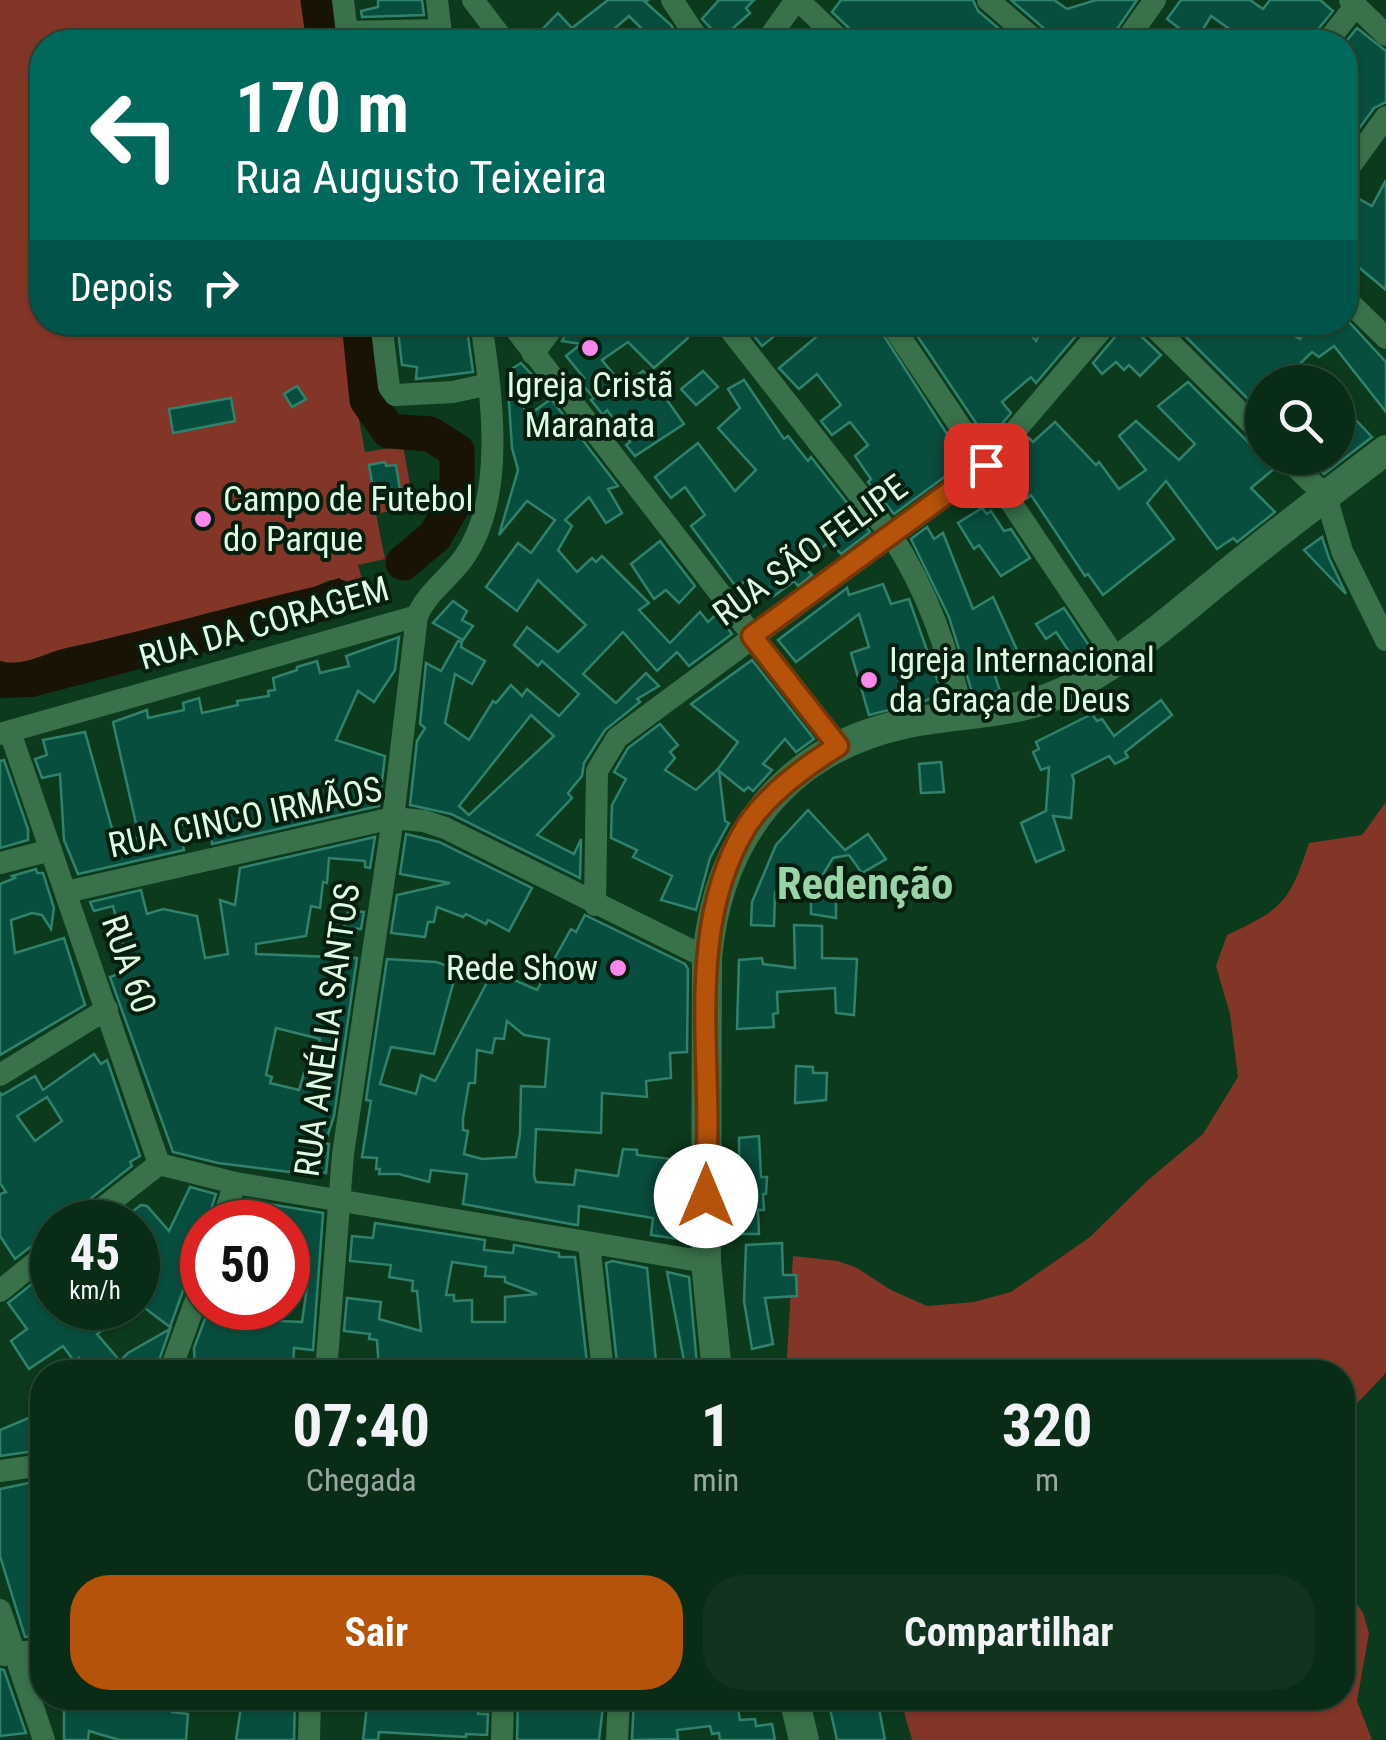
<!DOCTYPE html>
<html lang="pt">
<head>
<meta charset="utf-8">
<style>
	body { margin:0; font-family:"Roboto Condensed",sans-serif; background:#12341f; color:#f1f3f6; height:100vh; display:flex; flex-direction:column; font-size:38px; white-space:nowrap }
	* { box-sizing:border-box; margin:0 }
	p { font-size:32px; color:#99a7a1 }
	.icon { flex:none; width:55px; height:55px; fill:none; stroke:currentColor; stroke-width:2; stroke-linecap:round; stroke-linejoin:round }
	.map { position:relative; flex:1; overflow:hidden }
	.side { position:absolute; left:30px; top:1360px; width:1325px; height:350px; display:flex; flex-direction:column; background:#092c16; border-radius:40px; box-shadow:0 2px 8px #0004,0 0 0 2px #294835 }
	.side>* { flex:none }
	.top-card { position:absolute; left:30px; top:30px; width:1328px; height:305px; border-radius:40px; box-shadow:0 2px 8px #0004,0 0 0 2px #294835; background:#00695c; color:#fff; overflow:hidden }
	.buttons { position:absolute; left:1245px; top:365px; display:grid; gap:20px }
	.buttons a { display:grid; place-items:center; width:110px; height:110px; border-radius:50%; background:#092c16; box-shadow:0 2px 8px #0004,0 0 0 2px #294835; font-size:50px }
	.speed { position:absolute; left:30px; top:1200px; display:flex; gap:20px; font-size:50px; font-weight:700; text-align:center }
	.speed>* { display:grid; place-content:center; width:130px; height:130px; border-radius:50%; background:#092c16; box-shadow:0 2px 8px #0004,0 0 0 2px #294835; line-height:1 }
	.speed small { font-size:25px; font-weight:400 }
	.speed .limit { border:15px solid #d22; background:#fff; color:#111 }
	.pin { position:absolute; display:grid; place-items:center; width:85px; height:85px; color:#fff; margin:-42px; border-radius:20px; box-shadow:0 5px 15px #0006 }
	.me { position:absolute; width:110px; margin:-55px; rotate:0deg; stroke-linejoin:round; filter:drop-shadow(0 0 8px #0008) }
	.turn { display:flex; align-items:center; gap:35px; height:210px; padding:0 40px; font-size:45px }
	.turn .icon { width:130px; height:130px; stroke-width:2.5 }
	.turn b { display:block; font-size:70px; line-height:85px }
	.then { display:flex; align-items:center; height:95px; padding:0 40px; background:#0003; gap:20px; font-size:38px }
	.eta { display:flex; justify-content:space-evenly; align-items:center; height:170px; text-align:center }
	.eta b { font-size:60px; font-weight:700; line-height:70px }
	.primary-button { display:flex; gap:20px; margin-top:auto; padding:20px 40px }
	.primary-button a { flex:1; height:115px; border-radius:40px; background:#b45309; color:#fff; font-size:40px; font-weight:700; line-height:115px; text-align:center }
	.primary-button a+a { background:#12341f; color:#f1f3f6 }
	.map>svg:first-child { display:block }
	.green { fill:#833628 }
	.water { fill:#181304 }
	.lines { fill:none; stroke-linecap:round; stroke-linejoin:round }
	.river { stroke:#181304; stroke-width:35 }
	.building { fill:#084e3e; stroke:#30826c; stroke-width:2.5; fill-rule:evenodd }
	.street { stroke:#39724a; stroke-width:22 }
	.secondary { stroke:#39724a; stroke-width:30 }
	.route-casing { stroke:#753606; stroke-width:25 }
	.route { stroke:#b45309; stroke-width:18 }
	.poi-dot { fill:#f888ea; stroke:#061e0e; stroke-width:4 }
	.labels { text-anchor:middle; stroke-width:8; stroke-linejoin:round; paint-order:stroke }
	.poi-label { font-size:35px; fill:#defbe4; stroke:#061e0e; text-anchor:start }
	.street-label { font-size:35px; fill:#defbe4; stroke:#061e0e }
	.district-label { font-size:45px; font-weight:bold; fill:#99d4a8; stroke:#061e0e }
</style>
</head>
<body>
<div class="map">
<svg width="1386" height="1740" viewBox="0 0 1386 1740">
	<rect width="100%" height="100%" fill="#0c3a1d"/>
	<g class="green">
		<path d="M0,0H328L332,42H42V322L341,323L365,452L403,446L414,506L376,514L385,559L358,565L368,599L360,603L362,594L345,580H330L314,587C231,606 150,630 67,648C44,653 23,668 0,661Z"/>
		<path d="M1386,802V1373L1343,1418L1342,1372H786L793,1256L838,1261L857,1268L891,1290L927,1306L974,1302L1011,1292L1090,1237L1147,1181L1203,1134L1238,1077L1230,1014L1216,966L1227,935C1284,908 1289,903 1309,843L1362,835Z"/>
		<path d="M1343,1584L1363,1613L1369,1633L1357,1701L1372,1740H912L900,1698H1342Z"/>
	</g>
	<path class="water" d="M339,578L362,594L358,612L33,697L0,698V661C23,668 44,653 67,648C150,630 231,606 314,587Z"/>
	<g class="lines">
		<g class="river">
			<path d="M318,0L324,42"/>
			<path d="M359,322L367,400L389,431L430,434L457,451V498L435,536L403,563"/>
		</g>
	</g>
	<g class="building">
		<path d="M378,0H422L424,15L362,17L361,11L378,7Z"/>
		<path d="M608,0H648L645,2L671,25L682,42H655L629,16L599,42H530L558,13L572,28Z"/>
		<path d="M719,0H754L746,8L750,13L721,39L702,19Z"/>
		<path d="M841,0H973L978,11L1015,42H857L853,32L832,12Z"/>
		<path d="M1011,0H1054L1067,9L1096,0H1137L1108,42H1052L1047,31Z"/>
		<path d="M1181,0H1250L1263,9L1270,0H1320L1333,11L1315,33L1312,42H1248L1211,16L1196,41L1167,19Z"/>
		<path d="M1357,28L1386,51V102L1374,108L1345,148V43Z"/>
		<path d="M1386,180V290L1356,265L1345,283V244L1357,221L1345,214V191L1372,206Z"/>
		<path d="M397,322H466L473,372L416,379L417,367L402,365Z"/>
		<path d="M572,322H677L688,338L654,368L628,342L602,360L623,386L643,371L666,394L664,396L684,424L635,456L626,445L630,442L607,410L603,415L591,400L594,398L580,382L584,378L566,356L581,344L562,341Z"/>
		<path d="M743,322H792L762,346Z"/>
		<path d="M834,322H849L855,334L875,322L965,462L894,514L868,482L871,479L855,456L868,445L850,422L832,435L821,421L841,405L817,374L799,389L779,368Z"/>
		<path d="M927,322H1020L1036,341L1046,322H1088L1036,383L1031,377L1002,402L1011,413L990,438L982,432L916,334Z"/>
		<path d="M1123,322H1134L1138,333L1161,355L1140,376L1129,365L1124,370L1116,362L1102,374L1093,363L1119,332Z"/>
		<path d="M1171,322H1269L1300,339L1314,322H1349L1386,362V412L1334,346L1319,357L1312,352L1281,382H1262V406L1259,410Z"/>
		<path d="M521,363L533,376L515,387L520,386L526,417L551,399L618,486L608,489L622,513L606,523L589,497L565,520L572,526L558,550L577,572L592,558L596,562L602,556L649,603L639,610L670,643L700,612L708,622L717,614L732,634L689,666L677,652L657,671L623,632L583,674L616,703L646,673L659,686L637,699L640,702L605,730L584,763L582,776L568,793L572,798L537,835L574,854L581,839L580,878L451,814L410,805L417,741L425,728L420,724L426,663L441,671L458,641L462,642L461,647L485,661L472,684L455,674L445,723L469,740L493,701L496,703L511,685L522,696L527,689L559,716L579,694L542,661L538,666L514,645L527,627L558,652L586,625L538,580L517,611L486,587L518,543L531,553L555,520L527,501L499,535L518,470L512,448L507,372ZM531,715L554,736L469,815L459,806Z"/>
		<path d="M703,371L718,387L696,405L681,389Z"/>
		<path d="M744,380L784,439L788,436L808,461L811,457L870,532L841,554L830,541L802,565L812,575L798,586L794,581L774,596L769,588L758,595L746,580L737,588L691,526L705,515L685,487L671,498L655,477L698,443L735,491L756,470L718,428L740,408L728,389Z"/>
		<path d="M1188,382L1251,445L1262,449V458H1271L1275,468L1251,488L1275,512L1237,542L1233,538L1217,549L1166,481L1147,503L1174,539L1103,595L1088,574L1085,576L1031,495L1026,499L1006,468L1029,438L1033,442L1055,422L1096,465L1099,462L1119,489L1146,470L1119,436L1136,421L1179,460L1195,444L1158,406Z"/>
		<path d="M297,386L306,399L292,407L284,394Z"/>
		<path d="M231,398L235,421L173,433L169,409Z"/>
		<path d="M1338,401L1372,437L1324,474L1307,458H1338Z"/>
		<path d="M385,462L386,466L396,465L400,490L374,495L369,465Z"/>
		<path d="M982,508L987,514L991,511L1004,531L1011,529L1030,558L1001,576L979,545L974,549L958,523Z"/>
		<path d="M927,527L934,539L943,533L973,609L993,597L1023,663L995,676L1000,691L973,695L949,617L911,539Z"/>
		<path d="M1322,537L1329,558L1346,594L1304,550Z"/>
		<path d="M660,541L695,586L679,603L666,590L654,599L631,564Z"/>
		<path d="M883,584L891,604L909,599L942,693L925,701L869,715L851,653L869,647L859,614L796,662L778,640L847,588L849,595Z"/>
		<path d="M453,601L467,611L462,620L473,626L463,640L433,623Z"/>
		<path d="M1064,608L1094,653L1077,663L1056,632L1046,639L1036,624Z"/>
		<path d="M399,637L395,670L374,702L358,691L336,740L385,756L379,806L212,844L209,821L179,825L184,850L78,874L64,840L60,774L42,778L35,759L47,755L43,740L85,732L116,843L139,837L113,722L147,710L148,718L184,710L183,703L199,698L202,713L238,705L237,701L269,696L268,691L275,690L273,678L297,670V667L317,661L320,673L349,666L346,656Z"/>
		<path d="M752,660L814,739L796,752L785,739L763,764L772,770L753,791L748,787L744,791L719,771L725,821L729,823L710,858L696,910L661,900L672,876L633,857L637,850L611,838L612,805L626,779L614,772L628,748L660,724L678,745L670,752L675,758L665,770L696,790L718,769L738,742L691,704Z"/>
		<path d="M1161,700L1172,715L1125,752L1128,757L1115,764L1109,756L1072,775L1074,781L1071,818L1053,816L1064,850L1036,862L1021,823L1046,811L1049,767L1041,770L1033,752L1039,749L1036,742L1092,714L1097,721L1102,719L1114,736Z"/>
		<path d="M4,760L28,829V840L0,848V761Z"/>
		<path d="M941,762L944,792L921,793L919,764Z"/>
		<path d="M808,810L845,850L868,834L886,859L862,873L849,855L833,858L816,886L787,877L775,893L774,926L751,925L752,902L776,845Z"/>
		<path d="M406,834L439,842L532,888L509,931L488,920L486,924L466,914L463,917L437,907L434,922H428L425,937L391,933L397,895L450,883L400,874Z"/>
		<path d="M375,837L370,868L365,867V861L329,858L327,883L323,882L320,908L311,906L306,936L256,944V954L357,958L334,1116L325,1143L329,1144L326,1173L299,1167L298,1173L218,1163L173,1152L110,977L130,970L113,906L94,911L90,902L141,890L147,914L163,909L197,916L205,958L228,954L220,900L235,905L240,868ZM276,1028L320,1039L310,1074L304,1073L299,1090L270,1083L272,1077L266,1075Z"/>
		<path d="M36,869L37,873H43L54,908L51,929L42,915L32,913L11,920L15,953L64,938L85,1005L0,1055V884L15,878L12,876Z"/>
		<path d="M811,898L836,899V918L811,914Z"/>
		<path d="M348,911L364,912L361,929L344,927Z"/>
		<path d="M585,915L685,964L688,969L687,1052L670,1053L671,1078L646,1081L647,1097L602,1093L601,1133L536,1129L534,1175L536,1182L574,1185L576,1170L618,1176L623,1149L637,1150V1155L688,1161L687,1240L651,1235L653,1218L579,1206L578,1225H576L463,1204L467,1174L431,1170L429,1182L399,1174H379L380,1169H376L377,1158L362,1157L371,1101L366,1100L387,959L436,962L457,969L434,1054L391,1047L380,1084L416,1094L421,1075L435,1081L493,971L537,990L571,929L576,932ZM507,1021L524,1035L549,1039L545,1087L521,1086L520,1134L516,1157L482,1159L464,1154L468,1131L463,1130V1118L469,1083H475L477,1050L492,1053L495,1038L504,1039Z"/>
		<path d="M794,925L822,926V958L857,959L854,1015L836,1013L835,988L777,992L778,1013L773,1014L774,1027L737,1029L739,960L762,958L763,964L795,968Z"/>
		<path d="M94,1054L101,1064L107,1060L140,1156L130,1162L132,1166L76,1210L70,1222H52V1234L43,1237L15,1259L0,1236V1194L6,1192L0,1183V1093L2,1095L35,1076L43,1090ZM47,1097L62,1121L35,1141L17,1116Z"/>
		<path d="M796,1066L813,1067V1073H827L826,1100L795,1103Z"/>
		<path d="M759,1136L761,1177H767L766,1194H763L764,1210H758L759,1234H740L739,1138Z"/>
		<path d="M190,1187L216,1194L207,1222H202V1268L193,1271L188,1277L170,1327L138,1303L155,1276L138,1264V1222H130L125,1217L141,1205L147,1206L169,1231Z"/>
		<path d="M245,1200L323,1213L313,1350L294,1348L293,1372H195L194,1348L209,1308H255V1320L302,1322L307,1287H294L295,1273L288,1272V1222H238Z"/>
		<path d="M375,1223L485,1240L484,1250L513,1253L514,1245L559,1253V1257H575L588,1372H399V1368L379,1370L377,1340L369,1339L370,1334L344,1331L347,1298L381,1302L379,1319L421,1331L417,1291H412L413,1281L389,1277L391,1265L350,1261L352,1236L373,1238ZM452,1262L486,1267L485,1276L505,1277V1282L537,1294L505,1297V1322H472V1300L454,1301V1295H446Z"/>
		<path d="M782,1243L783,1275H796L797,1296L765,1298L773,1344L752,1349L744,1301L746,1245Z"/>
		<path d="M612,1261L647,1268L657,1372H618L606,1263Z"/>
		<path d="M52,1268V1308H112L120,1319L97,1334L120,1361L128,1353L170,1329L155,1372H86L79,1358L74,1361L63,1346L29,1369L11,1341L27,1329L8,1303Z"/>
		<path d="M667,1272L689,1277L697,1365L685,1366Z"/>
		<path d="M38,1414L42,1427L37,1430L42,1450L0,1456V1430Z"/>
		<path d="M42,1480V1635L25,1637L0,1556V1489Z"/>
		<path d="M0,1669L4,1670L26,1733L0,1736Z"/>
		<path d="M64,1698H88L87,1701L114,1708L137,1698H166L172,1712L188,1714L186,1740H119L89,1731L88,1740H64Z"/>
		<path d="M255,1698H295L294,1740H236L242,1700L255,1702Z"/>
		<path d="M368,1698H480L478,1714H488L487,1735L466,1734V1737L379,1732L378,1740H363Z"/>
		<path d="M518,1698H604L599,1740H517Z"/>
		<path d="M634,1698H736L740,1720L755,1719L756,1726L772,1724L775,1740H720L719,1733L712,1734L710,1726L677,1730L678,1739L632,1740Z"/>
		<path d="M841,1698H877L885,1740H837L828,1700Z"/>
	</g>
	<g class="lines">
		<g class="street">
			<path d="M343,0L348,42"/>
			<path d="M437,0L442,42"/>
			<path d="M473,0L505,42"/>
			<path d="M672,0L700,42"/>
			<path d="M798,0L842,42"/>
			<path d="M988,0L1037,42"/>
			<path d="M1350,0L1386,35"/>
			<path d="M346,32L440,30"/>
			<path d="M766,42L796,0"/>
			<path d="M1125,42L1155,0"/>
			<path d="M1327,42L1356,5"/>
			<path d="M1345,173L1386,117"/>
			<path d="M1345,298L1386,338"/>
			<path d="M381,322L389,387L395,395L453,392L489,384"/>
			<path d="M510,322L838,746"/>
			<path d="M724,322L891,535C928,591 948,651 963,716"/>
			<path d="M890,322L1116,659"/>
			<path d="M1149,322L1262,434"/>
			<path d="M533,354L557,322"/>
			<path d="M1286,458L1326,496L1342,551L1386,640"/>
			<path d="M10,732L159,1164"/>
			<path d="M0,734L417,616"/>
			<path d="M0,863L51,850"/>
			<path d="M66,892L393,818L424,821L445,828L707,958"/>
			<path d="M595,905L597,771L617,738L986,465L1108,322"/>
			<path d="M0,1075L107,1009"/>
			<path d="M159,1164L235,1183L706,1262"/>
			<path d="M85,1222L159,1164"/>
			<path d="M222,1222L235,1183"/>
			<path d="M589,1243L603,1372"/>
			<path d="M0,1291L52,1249"/>
			<path d="M170,1372L202,1283"/>
			<path d="M326,1372L343,1154L393,818L417,616C428,591 450,578 465,556C507,494 491,392 481,322"/>
			<path d="M0,1471L42,1465"/>
			<path d="M0,1610L44,1740"/>
			<path d="M3,1655L42,1650"/>
			<path d="M309,1740L310,1698"/>
			<path d="M502,1740L503,1698"/>
			<path d="M617,1740L619,1698"/>
		</g>
		<g class="secondary">
			<path d="M717,1372L706,1262L707,958C718,837 786,748 908,723C968,711 1021,716 1077,685C1127,658 1174,617 1218,581C1273,536 1329,493 1386,450"/>
			<path d="M794,1698L804,1740"/>
		</g>
	</g>
	<g class="lines">
		<g class="route-casing">
			<path id="route" d="M706,1196C707,1163 708,1130 707,1096C705,1005 697,908 746,827C767,794 806,766 838,746L752,636L986,465"/>
		</g>
		<use href="#route" class="route"/>
	</g>
	<g class="poi-dot">
		<circle cx="590" cy="348" r="10"/>
		<circle cx="203" cy="519" r="10"/>
		<circle cx="869" cy="680" r="10"/>
		<circle cx="618" cy="968" r="10"/>
	</g>
	<g class="labels">
		<g class="poi-label">
			<text x="590" y="397" text-anchor="middle">Igreja Cristã<tspan x="590" dy="40">Maranata</tspan></text>
			<text x="223" y="511">Campo de Futebol<tspan x="223" dy="40">do Parque</tspan></text>
			<text x="889" y="672">Igreja Internacional<tspan x="889" dy="40">da Graça de Deus</tspan></text>
			<text x="598" y="980" text-anchor="end">Rede Show</text>
		</g>
		<g class="street-label">
			<text transform="translate(810 550) rotate(-36)" y="12">RUA SÃO FELIPE</text>
			<text transform="translate(264 623) rotate(-16)" y="12">RUA DA CORAGEM</text>
			<text transform="translate(245 817) rotate(-12)" y="12">RUA CINCO IRMÃOS</text>
			<text transform="translate(129 964) rotate(71)" y="12">RUA 60</text>
			<text transform="translate(327 1030) rotate(-82)" y="12">RUA ANÉLIA SANTOS</text>
		</g>
		<g class="district-label">
			<text x="865" y="899">Redenção</text>
		</g>
	</g>
</svg>
<div class="buttons">
<a><svg class="icon" aria-label="search" viewBox="0 0 24 24"><circle cx="10" cy="10" r="6"/><path d="M15 15l6 6"/></svg></a>
</div>
<div class="speed"><div>45<small>km/h</small></div><div class="limit">50</div></div>
<div class="pin" style="left:986px;top:465px;background:#d93025"><svg class="icon" aria-label="arrive" viewBox="0 0 24 24"><path d="M6 21V4h12l-3 4 3 4H6"/></svg></div>
<svg class="me" style="left:706px;top:1196px" viewBox="-20 -20 40 40"><circle r="19" fill="#fff"/><path d="M0-13L10 11 0 6-10 11z" fill="#b45309"/></svg>
<div class="top-card">
<div class="turn"><svg class="icon" aria-label="left" viewBox="0 0 24 24"><path d="M17 20v-9H6M10 6l-5 5 5 5"/></svg><div><b>170 m</b>Rua Augusto Teixeira</div></div>
<div class="then">Depois<svg class="icon" aria-label="right" viewBox="0 0 24 24"><path d="M7 20v-9h11M14 6l5 5-5 5"/></svg></div>
</div>
<section class="side">
<div class="eta">
<div><b>07:40</b><p>Chegada</p></div>
<div><b>1</b><p>min</p></div>
<div><b>320</b><p>m</p></div>
</div>
<div class="primary-button"><a>Sair</a><a>Compartilhar</a></div>
</section>
</div>
</body>
</html>
